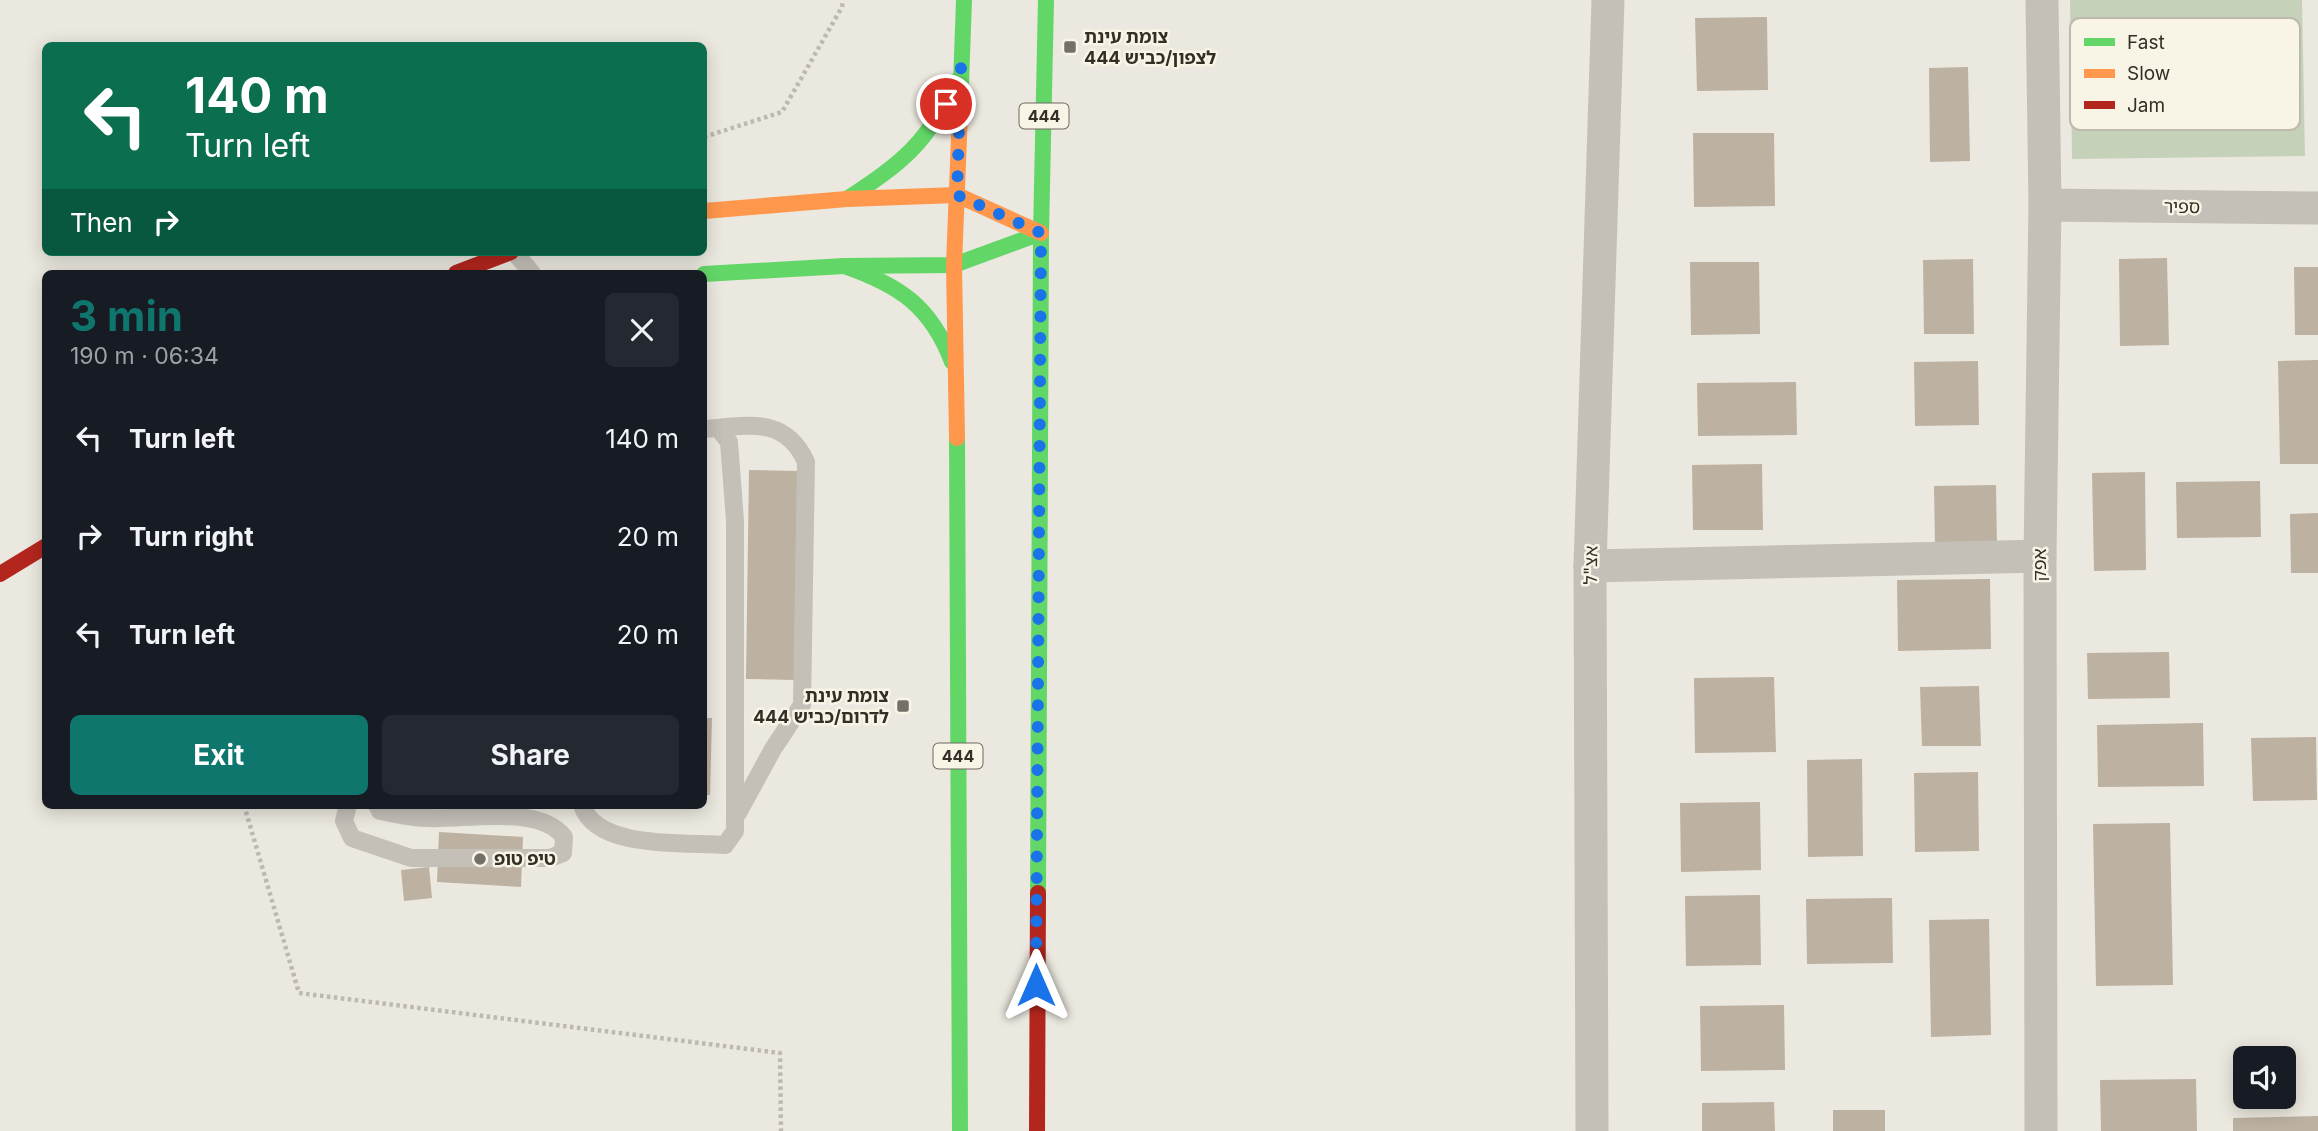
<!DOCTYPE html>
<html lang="en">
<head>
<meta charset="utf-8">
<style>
	body { margin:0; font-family:Inter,"Noto Sans Hebrew",sans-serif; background:#242831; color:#f1f3f6; height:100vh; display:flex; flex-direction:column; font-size:26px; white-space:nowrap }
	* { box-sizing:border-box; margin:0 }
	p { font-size:23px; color:#9ea1a6 }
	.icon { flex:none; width:38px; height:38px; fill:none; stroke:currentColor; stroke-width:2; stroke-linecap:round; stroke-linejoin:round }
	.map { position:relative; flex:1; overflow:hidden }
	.details { position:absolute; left:42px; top:270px; width:665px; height:539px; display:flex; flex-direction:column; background:#171b24; border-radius:10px; box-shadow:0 4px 18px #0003 }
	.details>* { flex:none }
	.guide { position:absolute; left:42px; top:42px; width:665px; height:214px; border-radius:10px; box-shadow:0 4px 18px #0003; background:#0b6e4f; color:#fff; overflow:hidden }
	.tools { position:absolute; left:2233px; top:1046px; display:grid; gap:14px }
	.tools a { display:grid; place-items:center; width:63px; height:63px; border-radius:10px; background:#171b24; box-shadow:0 4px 18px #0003; font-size:35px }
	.pin { position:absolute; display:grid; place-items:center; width:60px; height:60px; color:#fff; margin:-30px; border:4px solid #fff; border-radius:50%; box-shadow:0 2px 7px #0007 }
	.me { position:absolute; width:77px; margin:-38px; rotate:0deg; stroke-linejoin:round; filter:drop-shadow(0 0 5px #0008) }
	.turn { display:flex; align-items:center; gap:24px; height:147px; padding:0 28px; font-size:32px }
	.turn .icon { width:91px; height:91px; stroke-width:2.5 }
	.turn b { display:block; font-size:49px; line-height:60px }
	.then { display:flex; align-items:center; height:66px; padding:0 28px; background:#0003; gap:14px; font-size:26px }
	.round { display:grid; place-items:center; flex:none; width:74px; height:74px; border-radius:10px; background:#242831 }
	.summary { display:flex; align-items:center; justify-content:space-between; height:119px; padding:0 28px }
	h1 { font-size:42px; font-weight:700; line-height:52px; color:#0f766e }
	.cta { display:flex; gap:14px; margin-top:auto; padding:14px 28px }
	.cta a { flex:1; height:80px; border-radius:10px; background:#0f766e; color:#fff; font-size:28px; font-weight:700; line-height:80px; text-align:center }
	.cta a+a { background:#242831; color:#f1f3f6 }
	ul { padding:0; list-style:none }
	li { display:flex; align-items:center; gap:21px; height:98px; padding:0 28px }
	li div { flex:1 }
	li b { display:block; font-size:26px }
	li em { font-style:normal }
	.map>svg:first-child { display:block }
	.green { fill:#c6d1ba }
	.building { fill:#bdb1a1 }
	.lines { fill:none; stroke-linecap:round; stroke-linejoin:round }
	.path { stroke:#bcb9b1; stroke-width:4.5; stroke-dasharray:3.5 3.5; stroke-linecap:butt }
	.lane { stroke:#c4c0b8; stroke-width:18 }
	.street { stroke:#c4c0b8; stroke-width:33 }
	.fast { stroke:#63d668; stroke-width:16 }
	.slow { stroke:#ff974d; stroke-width:16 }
	.jam { stroke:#b3261e; stroke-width:16 }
	.route { stroke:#1a73e8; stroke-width:12; stroke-dasharray:0 21.6 }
	.poi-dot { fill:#746f67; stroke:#f8f4e6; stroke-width:2.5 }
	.labels { text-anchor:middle; stroke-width:5; stroke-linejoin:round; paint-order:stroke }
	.shield { fill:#f8f4e6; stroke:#6f6960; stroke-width:2 }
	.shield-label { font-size:16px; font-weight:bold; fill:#342e27 }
	.poi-label { font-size:18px; font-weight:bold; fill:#342e27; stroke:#f8f4e6; text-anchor:start }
	.street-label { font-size:18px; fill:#342e27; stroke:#f8f4e6 }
	.key { fill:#f8f4e6; stroke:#bdb9ad; stroke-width:2 }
	.key-label { font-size:19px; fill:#342e27 }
</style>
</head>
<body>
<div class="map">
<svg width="2318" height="1131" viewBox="0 0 2318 1131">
	<rect width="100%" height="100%" fill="#ebe8df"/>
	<path class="green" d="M2070,0H2302L2305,156L2072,159Z"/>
	<g class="building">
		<path d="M1767,17L1768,90L1697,91L1695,18Z"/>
		<path d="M1968,67L1970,161L1930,162L1929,68Z"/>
		<path d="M1693,133H1774L1775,206L1694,207Z"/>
		<path d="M2167,258L2169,345L2120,346L2119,259Z"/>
		<path d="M1973,259L1974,334H1924L1923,260Z"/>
		<path d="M1690,262H1759L1760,334L1691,335Z"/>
		<path d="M2294,267H2318V335H2295Z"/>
		<path d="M2318,360V464H2280L2278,361Z"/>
		<path d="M1978,361L1979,425L1915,426L1914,362Z"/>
		<path d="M1796,382L1797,435L1698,436L1697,383Z"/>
		<path d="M1762,464L1763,530H1693L1692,465Z"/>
		<path d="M749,470L798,471L795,680L746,679Z"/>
		<path d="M2145,472L2146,570L2094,571L2092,473Z"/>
		<path d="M2260,481L2261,537L2177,538L2176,482Z"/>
		<path d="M1996,485L1997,546L1935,547L1934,486Z"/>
		<path d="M2318,513V573H2291L2290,514Z"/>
		<path d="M1990,579L1991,649L1898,651L1897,580Z"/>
		<path d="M2169,652L2170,698L2088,699L2087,653Z"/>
		<path d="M1774,677L1776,752L1695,753L1694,678Z"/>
		<path d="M1979,686L1981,746H1922L1920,687Z"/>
		<path d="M704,718H712L710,795H704Z"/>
		<path d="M2203,723L2204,786L2098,787L2097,725Z"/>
		<path d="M2316,737L2317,800L2253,801L2251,738Z"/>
		<path d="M1862,759L1863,856L1808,857L1807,760Z"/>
		<path d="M1978,772L1979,851L1915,852L1914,773Z"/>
		<path d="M1760,802L1761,870L1681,872L1680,803Z"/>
		<path d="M2170,823L2173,985L2096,986L2093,824Z"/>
		<path d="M439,832L523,837L521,887L437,882Z"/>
		<path d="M429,867L432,898L404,901L401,870Z"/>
		<path d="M1760,895L1761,965L1686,966L1685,896Z"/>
		<path d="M1892,898L1893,963L1807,964L1806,899Z"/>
		<path d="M1989,919L1991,1035L1931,1037L1929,920Z"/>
		<path d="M1784,1005L1785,1070L1701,1071L1700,1006Z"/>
		<path d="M2196,1079L2197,1131H2101L2100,1080Z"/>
		<path d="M1774,1102L1775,1131H1702V1103Z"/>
		<rect x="1833" y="1110" width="52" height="21"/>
		<path d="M2318,1116V1131H2233V1118Z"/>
	</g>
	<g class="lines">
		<g class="path">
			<path d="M704,137L782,112L842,7L843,0"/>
			<path d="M244,805L299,993L780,1053L781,1131"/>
		</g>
		<g class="lane">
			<path d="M514,252L532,273"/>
			<path d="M704,429C746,426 785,415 806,462L802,705L773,749L738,813"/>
			<path d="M348,805L344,821L352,838L411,858H550L563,853L564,837C540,804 465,820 428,818C412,818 396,814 380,811L377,805"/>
			<path d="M582,805C596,850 686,842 725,845L735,831V521L729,442L718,428"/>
		</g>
		<g class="street">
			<path d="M2045,205L2318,208"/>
			<path d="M1590,566L2040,556"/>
			<path d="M1592,1131L1590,566L1608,0"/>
			<path d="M2041,1131L2040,556L2045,205L2042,0"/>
		</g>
		<g class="fast">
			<path d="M960,112L964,0"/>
			<path d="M847,199C902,163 929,142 956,81"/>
			<path d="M844,266C899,285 931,306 952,362"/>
			<path d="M704,274L844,266L954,265L1041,233"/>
			<path d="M957,438L960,1131"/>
			<path d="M1038,893L1041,233L1046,0"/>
		</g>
		<g class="slow">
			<path d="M704,211L847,199L957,195L1041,233"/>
			<path d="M957,438L954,265L960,112"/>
		</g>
		<g class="jam">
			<path d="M456,273L511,252"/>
			<path d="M0,574L46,546"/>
			<path d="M1037,1131L1038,893"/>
		</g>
	</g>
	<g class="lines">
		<path class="route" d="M946,104L961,66L957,195L1041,233L1036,985"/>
	</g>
	<g class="poi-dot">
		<rect x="1063" y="40" width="14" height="14" rx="3.5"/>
		<rect x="896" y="699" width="14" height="14" rx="3.5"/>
		<circle cx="480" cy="859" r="7"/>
	</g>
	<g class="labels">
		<g class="shield">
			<rect x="1019.5" y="103.5" width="49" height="25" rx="5"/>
			<rect x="933.5" y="743.5" width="49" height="25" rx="5"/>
		</g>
		<g class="shield-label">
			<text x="1044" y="122">444</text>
			<text x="958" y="762">444</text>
		</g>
		<g class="poi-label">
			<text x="1084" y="43">צומת עינת<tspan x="1084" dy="21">לצפון/כביש 444</tspan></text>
			<text x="889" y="702" text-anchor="end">צומת עינת<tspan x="889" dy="21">לדרום/כביש 444</tspan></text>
			<text x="494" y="865">טיפ טופ</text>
		</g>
		<g class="street-label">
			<text transform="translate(2182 207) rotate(1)" y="6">ספיר</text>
			<text transform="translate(1591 565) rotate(-89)" y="6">אצ"ל</text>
			<text transform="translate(2040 565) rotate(-90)" y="6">אפק</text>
		</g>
	</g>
	<rect x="2070" y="18" width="230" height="112" rx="10" class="key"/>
	<rect x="2084" y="38" width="31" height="8" fill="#63d668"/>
	<rect x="2084" y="69" width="31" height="9" fill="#ff974d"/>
	<rect x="2084" y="101" width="31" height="8" fill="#b3261e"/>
	<g class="key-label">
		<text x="2127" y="49">Fast</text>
		<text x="2127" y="80">Slow</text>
		<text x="2127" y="112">Jam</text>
	</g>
</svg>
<div class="tools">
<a><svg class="icon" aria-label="sound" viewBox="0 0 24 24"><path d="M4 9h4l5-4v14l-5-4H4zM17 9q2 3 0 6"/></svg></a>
</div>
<div class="pin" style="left:946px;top:104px;background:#d93025"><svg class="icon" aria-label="arrive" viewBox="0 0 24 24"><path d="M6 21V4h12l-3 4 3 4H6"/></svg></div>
<svg class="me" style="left:1036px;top:985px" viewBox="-20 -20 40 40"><path d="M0-17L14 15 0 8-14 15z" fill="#1a73e8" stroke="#fff" stroke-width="4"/></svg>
<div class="guide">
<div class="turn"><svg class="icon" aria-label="left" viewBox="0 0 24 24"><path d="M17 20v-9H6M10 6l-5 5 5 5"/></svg><div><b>140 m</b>Turn left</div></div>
<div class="then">Then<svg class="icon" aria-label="right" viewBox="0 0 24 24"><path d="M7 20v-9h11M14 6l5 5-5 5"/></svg></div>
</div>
<section class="details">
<div class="summary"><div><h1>3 min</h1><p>190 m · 06:34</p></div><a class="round"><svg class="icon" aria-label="close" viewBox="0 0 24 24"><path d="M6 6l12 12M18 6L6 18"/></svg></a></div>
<ul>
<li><svg class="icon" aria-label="left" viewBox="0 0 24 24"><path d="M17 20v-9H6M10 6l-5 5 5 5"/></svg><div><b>Turn left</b></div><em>140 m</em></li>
<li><svg class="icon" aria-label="right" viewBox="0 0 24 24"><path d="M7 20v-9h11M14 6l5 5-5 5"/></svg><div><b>Turn right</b></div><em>20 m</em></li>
<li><svg class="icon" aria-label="left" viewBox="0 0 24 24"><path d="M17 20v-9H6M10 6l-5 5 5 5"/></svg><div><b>Turn left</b></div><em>20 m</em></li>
</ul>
<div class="cta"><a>Exit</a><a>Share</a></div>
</section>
</div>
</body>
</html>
